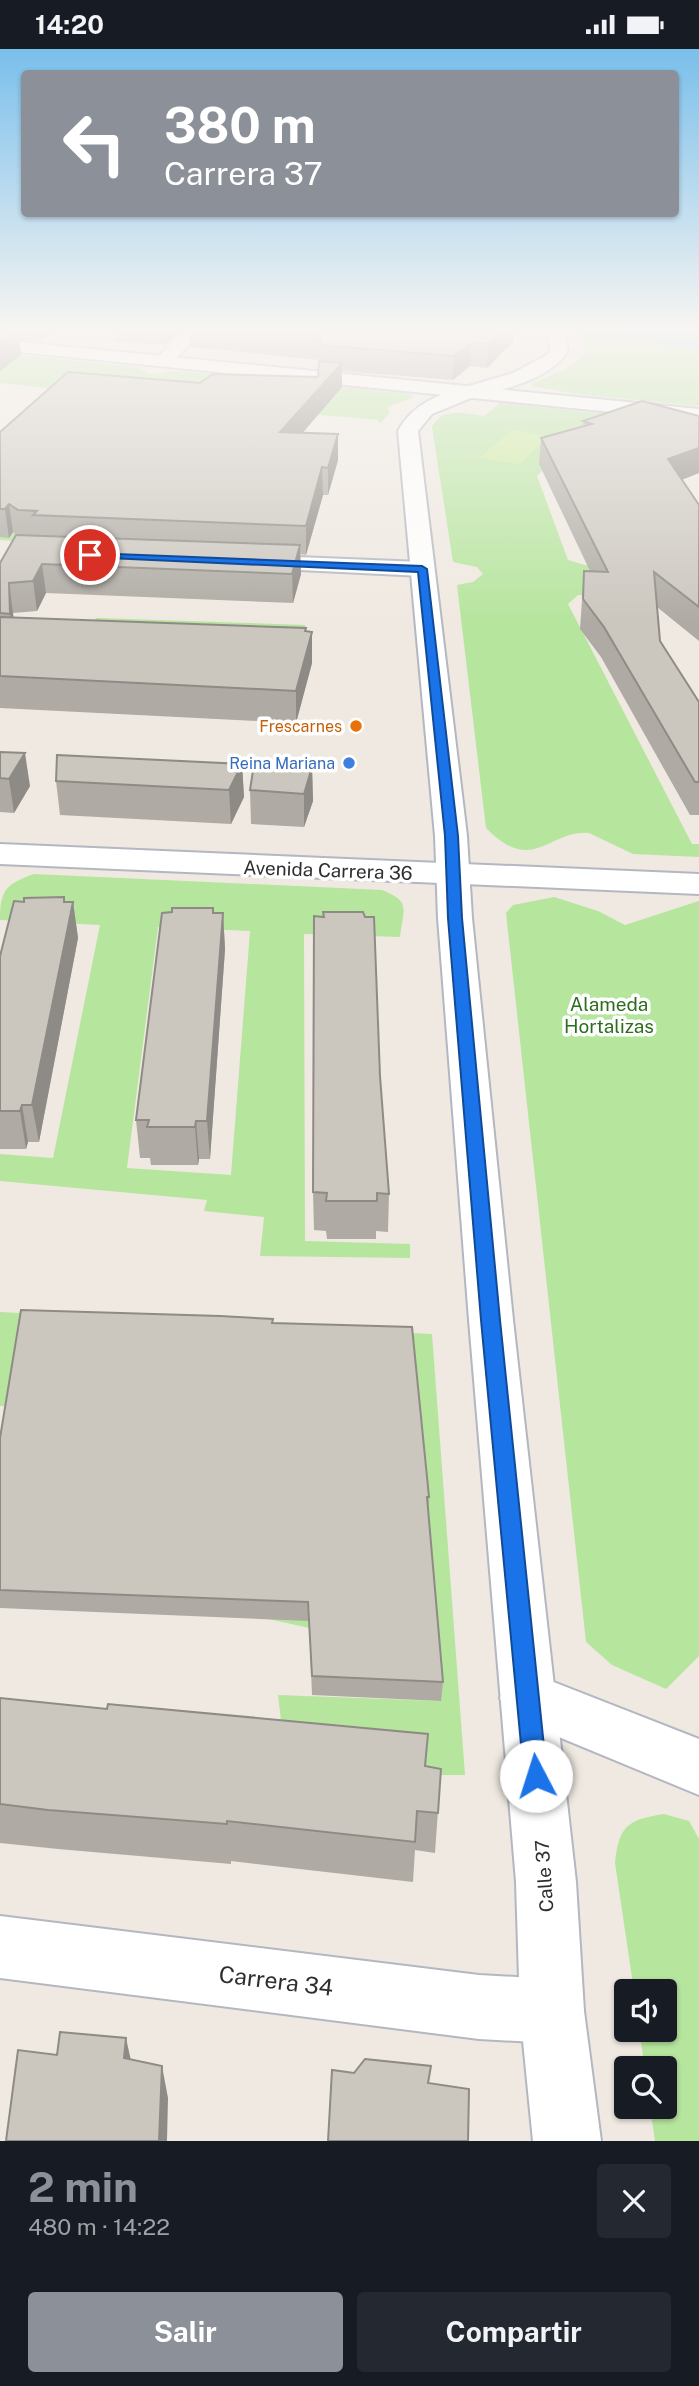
<!DOCTYPE html>
<html lang="es">
<head>
<meta charset="utf-8">
<style>
	body { margin:0; font-family:"Public Sans",sans-serif; background:#242831; color:#f1f3f6; height:100vh; display:flex; flex-direction:column; font-size:26px; white-space:nowrap }
	* { box-sizing:border-box; margin:0 }
	p { font-size:23px; color:#9ea1a6 }
	.icon { flex:none; width:38px; height:38px; fill:none; stroke:currentColor; stroke-width:2; stroke-linecap:round; stroke-linejoin:round }
	.map { position:relative; height:2092px; overflow:hidden }
	.sheet { display:flex; flex-direction:column; background:#171b24; flex:1 }
	.sheet>* { flex:none }
	.banner { position:absolute; left:21px; top:21px; width:658px; height:147px; border-radius:7px; box-shadow:0 2px 5px #0004; background:#8c9099; color:#fff; overflow:hidden }
	.buttons { position:absolute; left:614px; top:1930px; display:grid; gap:14px }
	.buttons a { display:grid; place-items:center; width:63px; height:63px; border-radius:7px; background:#171b24; box-shadow:0 2px 5px #0004; font-size:35px }
	.pin { position:absolute; display:grid; place-items:center; width:60px; height:60px; color:#fff; margin:-30px; border:4px solid #fff; border-radius:50%; box-shadow:0 2px 7px #0007 }
	.me { position:absolute; width:77px; margin:-38px; rotate:355deg; stroke-linejoin:round; filter:drop-shadow(0 0 5px #0008) }
	.turn { display:flex; align-items:center; gap:24px; height:147px; padding:0 28px; font-size:32px }
	.turn .icon { width:91px; height:91px; stroke-width:2.5 }
	.turn b { display:block; font-size:49px; line-height:60px }
	.round { display:grid; place-items:center; flex:none; width:74px; height:74px; border-radius:7px; background:#242831 }
	.overview { display:flex; align-items:center; justify-content:space-between; height:119px; padding:0 28px }
	h1 { font-size:42px; font-weight:700; line-height:52px; color:#8c9099 }
	.primary-button { display:flex; gap:14px; margin-top:auto; padding:14px 28px }
	.primary-button a { flex:1; height:80px; border-radius:7px; background:#8c9099; color:#fff; font-size:28px; font-weight:700; line-height:80px; text-align:center }
	.primary-button a+a { background:#242831; color:#f1f3f6 }
	.status { display:flex; justify-content:space-between; align-items:center; height:49px; padding:0 35px; background:#171b24; direction:ltr }
	.status svg { height:19px; fill:currentColor }
	.map>svg:first-child { display:block }
	.green { fill:#b6e59e; fill-rule:evenodd }
	.pitch { fill:#c9ec9a }
	.water { fill:#75cff0 }
	.lines { fill:none; stroke-linecap:round; stroke-linejoin:round }
	.minor-casing { stroke:#b4b7c1; stroke-width:4 }
	.tertiary-casing { stroke:#b4b7c1; stroke-width:4 }
	.secondary-casing { stroke:#b4b7c1; stroke-width:4 }
	.minor { fill:#fff; fill-rule:evenodd }
	.tertiary { fill:#fff; fill-rule:evenodd }
	.secondary { fill:#fff; fill-rule:evenodd }
	.wall { fill:#afaba4 }
	.shaded-wall { fill:#8e8b86 }
	.building { fill:#cbc7bf; stroke:#8e8b86; stroke-width:2 }
	.route { fill:#1a73e8; stroke:#114b97; stroke-width:2 }
	.food-dot { fill:#e8710a; stroke:#fff; stroke-width:2.5 }
	.shop-dot { fill:#3f7fe0; stroke:#fff; stroke-width:2.5 }
	.labels { text-anchor:middle; stroke-width:7; stroke-linejoin:round; paint-order:stroke }
	.far-food-label { font-size:16px; fill:#c56008; stroke:#fff; text-anchor:end }
	.far-shop-label { font-size:16px; fill:#366cbe; stroke:#fff; text-anchor:end }
	.street-label { font-size:19px; fill:#2e2e2e; stroke:#fff }
	.park-label { font-size:19px; fill:#2c6e1b; stroke:#fff }
	.near-street-label { font-size:23px; fill:#2e2e2e; stroke:#fff }
</style>
</head>
<body>
<div class="status"><b>14:20</b><svg viewBox="0 0 49 12"><path d="M0 12V9h3v3zM5 12V6h3v6zM10 12V3h3v9zM15 12V0h3v12zM26 1h20v11H26zM47 4h2v5h-2z"/></svg></div>
<div class="map">
<svg width="699" height="2092" viewBox="0 0 699 2092">
	<rect width="100%" height="100%" fill="#efe9e1"/>
	<g class="green">
		<path d="M579,280H699V357L575,345L532,337L533,334L566,320L583,307L584,298Z"/>
		<path d="M0,304L136,318L150,325L178,322L410,345L414,348L387,358L390,363L380,375L378,371L136,350L28,493L0,491V486L113,346L0,334Z"/>
		<path d="M500,354L652,370L568,395L537,427L568,511L585,516L699,521V552L578,546L568,555L692,795H699V808L633,805L589,784C548,781 533,827 486,779L457,536L473,533L483,525L477,518L453,513L432,378C443,357 464,365 484,367Z"/>
		<path d="M96,569L305,576V579L93,574Z"/>
		<path d="M34,825L382,841C412,853 403,860 400,888L304,885L305,1192L410,1195V1209L260,1207L264,1168L204,1162L207,1151L0,1132V1105L53,1109L100,876L0,871C0,841 6,835 34,825ZM158,878L250,882L231,1126L127,1119Z"/>
		<path d="M554,848L598,862L625,876L699,852V1607L666,1640L612,1616L586,1593L506,864L513,856Z"/>
		<path d="M0,1263L432,1285L465,1726H426L286,1714L278,1646L441,1652L310,1579L263,1569L13,1357H0Z"/>
		<path d="M664,1765L689,1772L699,1790V2092H655L650,2058H665V2020L645,2019L639,1981H665V1942H634L615,1814C619,1776 628,1771 664,1765Z"/>
	</g>
	<path class="pitch" d="M512,381L550,387L519,415L479,409Z"/>
	<path class="water" d="M623,280H699V301L625,288Z"/>
	<g class="lines">
		<g class="minor-casing">
			<g id="minor">
				<path d="M185,280H203L170,316H158L155,312L158,308Z"/>
				<path d="M547,280H564L568,302C547,333 503,340 469,349L462,347L460,343L462,339L513,324L547,306L550,302Z"/>
				<path d="M247,506L422,513L430,515L434,520L430,525L422,527L239,518L235,513L239,508Z"/>
				<path d="M528,1623L699,1690V1746L508,1667L500,1649L508,1631Z"/>
				<path d="M0,1867L479,1926L552,1930L575,1939L584,1962L575,1985L552,1994L479,1990L0,1929Z"/>
			</g>
		</g>
		<g class="tertiary-casing">
			<path id="tertiary" d="M469,337L476,339L478,343L476,347L432,365L418,382L467,787L472,869L513,1271L576,1833L584,1962L601,2092H533L520,1962L516,1833L469,1271L438,869L435,787L398,382C413,354 440,345 469,337Z"/>
		</g>
		<g class="secondary-casing">
			<g id="secondary">
				<path d="M0,291L699,360V372L0,301Z"/>
				<path d="M0,795L699,825V845L0,815Z"/>
			</g>
		</g>
		<use href="#minor" class="minor"/>
		<use href="#tertiary" class="tertiary"/>
		<use href="#secondary" class="secondary"/>
	</g>
	<g class="wall">
		<path d="M0,280H54L39,292L19,291L21,306L0,322Z"/>
		<path d="M114,280H181L166,296L115,292Z"/>
		<path d="M189,280H513V293L487,319L470,317L453,331L342,322V338L303,383L338,411L328,446H323L306,506L300,505L301,525L293,554L46,544L37,562L13,564L14,569L306,582L312,614L296,674L0,659V514L18,487L13,483L9,489L0,488V383L200,334L318,328L320,311L190,298Z"/>
		<path d="M642,352L699,424L682,431L699,456V592L657,558L660,592L699,653V766H690L601,608L580,580L584,522H590L539,415L541,389L583,378V372Z"/>
		<path d="M0,703L30,737L14,764L0,763Z"/>
		<path d="M242,715L244,748L231,775L60,766L56,732Z"/>
		<path d="M312,718L313,752L304,778L251,775L250,741Z"/>
		<path d="M64,848L65,853H73L78,889L39,1093H28L26,1100H0V907Z"/>
		<path d="M323,863L380,1027L389,1145L388,1183L376,1182V1190H327L326,1182L314,1181L313,1143Z"/>
		<path d="M213,864H223L225,900L210,1110H199L198,1116H151L150,1109H140L136,1071Z"/>
		<path d="M273,1274L429,1448L428,1464L443,1633L441,1652L312,1646L309,1572L0,1559V1389Z"/>
		<path d="M0,1649L441,1720L435,1804L415,1801L413,1833L231,1812V1815L58,1800L0,1794Z"/>
	</g>
	<g class="shaded-wall">
		<path d="M37,280H54L39,292Z"/>
		<path d="M165,280H181L166,296Z"/>
		<path d="M503,280H513V293L487,319L488,295Z"/>
		<path d="M18,282L21,306L0,322V296Z"/>
		<path d="M471,294L470,317L453,331L454,307Z"/>
		<path d="M342,314V338L281,409L280,383Z"/>
		<path d="M338,385V411L328,446V419Z"/>
		<path d="M699,399V424L665,437L668,410Z"/>
		<path d="M322,418L323,446L306,506V477Z"/>
		<path d="M9,455L13,483L9,489L5,460Z"/>
		<path d="M300,496L301,525L293,554L292,525Z"/>
		<path d="M42,515L46,544L37,562L33,532Z"/>
		<path d="M9,534L13,564L14,595L10,565Z"/>
		<path d="M306,579L307,602L312,583V614L296,674V642Z"/>
		<path d="M25,704L30,737L14,764L9,730Z"/>
		<path d="M242,715L244,748L231,775L229,741Z"/>
		<path d="M312,718L313,752L304,778V745Z"/>
		<path d="M64,848L68,878L73,853L78,889L39,1093L32,1056Z"/>
		<path d="M223,864L225,900L210,1110L207,1072Z"/>
		<path d="M22,1056L28,1093L26,1100L20,1062Z"/>
		<path d="M196,1072L199,1110L198,1116L195,1078Z"/>
		<path d="M126,1989L133,2021L124,2009Z"/>
		<path d="M162,2017L168,2049L167,2092H159Z"/>
	</g>
	<g class="building">
		<path d="M0,280H2L18,282L0,296Z"/>
		<path d="M247,280H503L488,295L471,294L454,307L320,296V287Z"/>
		<path d="M319,312L342,314L280,383L338,385L328,419L322,418L306,477L33,466L37,462L18,461L9,455L5,460H0V383L68,323L200,334L213,325L318,328Z"/>
		<path d="M642,352L699,367V399L668,410L699,456V558L654,523L660,592L699,653V733H695L604,578L583,550L584,522L608,523L541,389L592,375L583,372Z"/>
		<path d="M16,486L300,496L292,525L42,515L33,532L9,534L10,565L0,564V514Z"/>
		<path d="M0,568L306,579L305,582L312,583L296,642L0,627Z"/>
		<path d="M0,703L25,704L9,730L0,729Z"/>
		<path d="M57,706L242,715L229,741L56,732Z"/>
		<path d="M254,715L312,718L304,745L250,741Z"/>
		<path d="M64,848V853H73L32,1056H22L20,1062H0V907L14,852L24,853V849Z"/>
		<path d="M172,859H213V864H223L207,1072H196L195,1078H147L149,1071H136L162,864L172,863Z"/>
		<path d="M323,863H363L365,868H374L380,1027L389,1145L377,1144V1152H326L327,1144L313,1143L314,867L324,868Z"/>
		<path d="M21,1261L220,1267L273,1270L272,1274L412,1278L429,1448H427L443,1633L312,1627L308,1553L0,1541V1389Z"/>
		<path d="M0,1649L107,1660L108,1655L428,1685L425,1717L441,1720L438,1764L417,1762L415,1793L227,1772V1775L48,1761L0,1755Z"/>
		<path d="M60,1983L126,1989L124,2009L162,2017L159,2092H6L18,2001L57,2006Z"/>
		<path d="M365,2010L431,2017L428,2034L469,2040L468,2092H328L332,2021L354,2024Z"/>
	</g>
	<linearGradient id="sky" x2="0" y2="1"><stop stop-color="#7abfeb"/><stop offset="0.49" stop-color="#f8f5f2"/><stop offset="1" stop-color="#f8f5f2" stop-opacity="0"/></linearGradient>
	<rect width="699" height="573" fill="url(#sky)"/>
	<path class="route" d="M90,504L422,517L427,520L458,787L462,869L500,1271L547,1727L544,1736L536,1739L527,1736L524,1727L481,1271L448,869L445,787L418,523L87,508L85,506Z"/>
	<circle class="food-dot" cx="356" cy="677" r="7"/>
	<circle class="shop-dot" cx="349" cy="714" r="7"/>
	<g class="labels">
		<g class="far-food-label">
			<text x="342" y="683">Frescarnes</text>
		</g>
		<g class="far-shop-label">
			<text x="335" y="720">Reina Mariana</text>
		</g>
		<g class="street-label">
			<text transform="translate(328 821) rotate(2)" y="7">Avenida Carrera 36</text>
			<text transform="translate(544 1827) rotate(-94)" y="7">Calle 37</text>
		</g>
		<g class="park-label">
			<text x="609" y="962">Alameda<tspan x="609" dy="22">Hortalizas</tspan></text>
		</g>
		<g class="near-street-label">
			<text transform="translate(276 1932) rotate(7)" y="8">Carrera 34</text>
		</g>
	</g>
</svg>
<div class="buttons">
<a><svg class="icon" aria-label="sound" viewBox="0 0 24 24"><path d="M4 9h4l5-4v14l-5-4H4zM17 9q2 3 0 6"/></svg></a>
<a><svg class="icon" aria-label="search" viewBox="0 0 24 24"><circle cx="10" cy="10" r="6"/><path d="M15 15l6 6"/></svg></a>
</div>
<div class="pin" style="left:90px;top:506px;background:#d93025"><svg class="icon" aria-label="arrive" viewBox="0 0 24 24"><path d="M6 21V4h12l-3 4 3 4H6"/></svg></div>
<svg class="me" style="left:536px;top:1727px" viewBox="-20 -20 40 40"><circle r="19" fill="#fff"/><path d="M0-13L10 11 0 6-10 11z" fill="#1a73e8"/></svg>
<div class="banner">
<div class="turn"><svg class="icon" aria-label="left" viewBox="0 0 24 24"><path d="M17 20v-9H6M10 6l-5 5 5 5"/></svg><div><b>380 m</b>Carrera 37</div></div>
</div>
</div>
<section class="sheet">
<div class="overview"><div><h1>2 min</h1><p>480 m · 14:22</p></div><a class="round"><svg class="icon" aria-label="close" viewBox="0 0 24 24"><path d="M6 6l12 12M18 6L6 18"/></svg></a></div>
<div class="primary-button"><a>Salir</a><a>Compartir</a></div>
</section>
</body>
</html>
